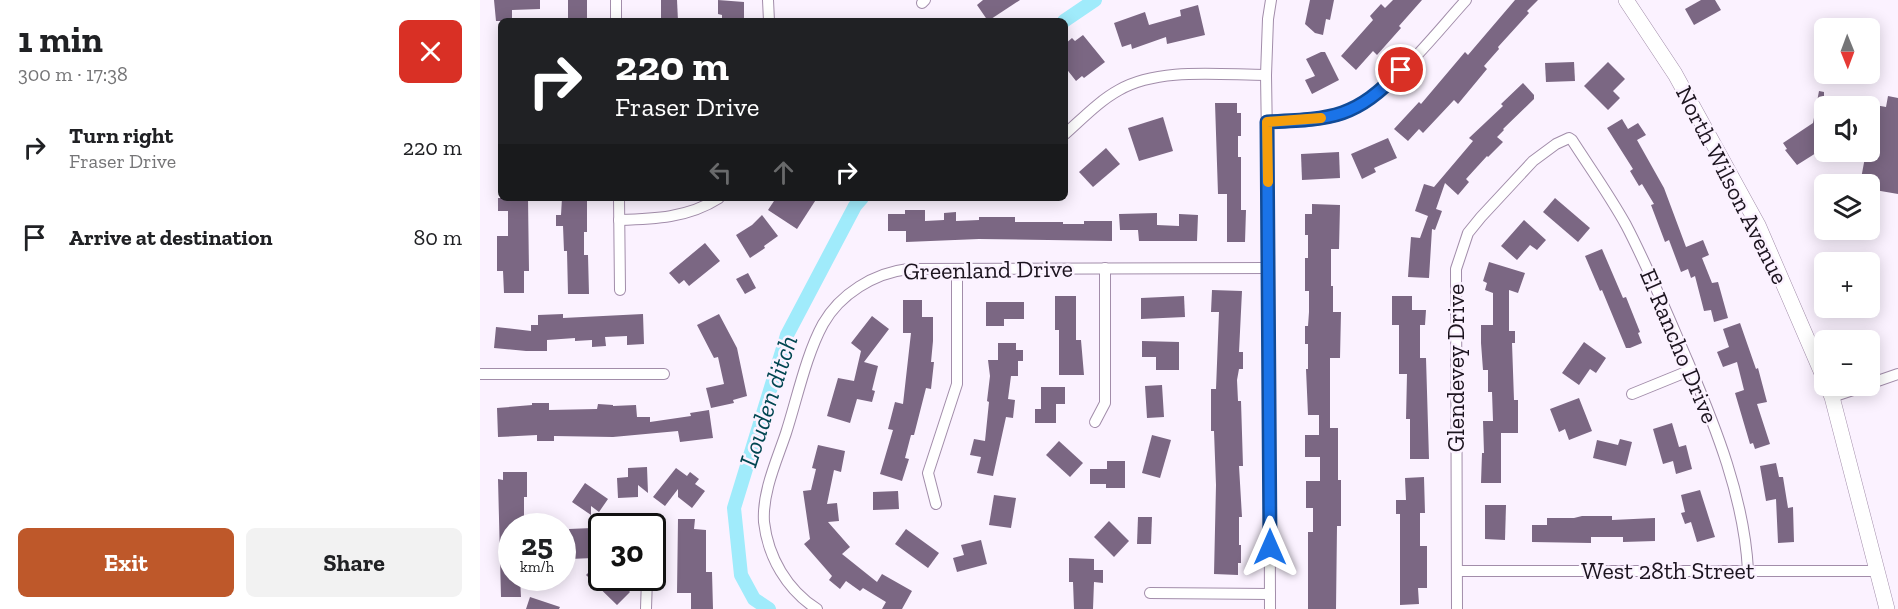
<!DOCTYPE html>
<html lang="en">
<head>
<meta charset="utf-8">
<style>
	body { margin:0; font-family:"Zilla Slab",serif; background:#f2f2f2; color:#202124; height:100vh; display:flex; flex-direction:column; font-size:22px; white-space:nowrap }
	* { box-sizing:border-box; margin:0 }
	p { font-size:20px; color:#757577 }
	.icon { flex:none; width:33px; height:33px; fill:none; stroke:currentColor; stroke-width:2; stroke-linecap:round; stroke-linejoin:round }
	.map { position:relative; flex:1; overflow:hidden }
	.details { display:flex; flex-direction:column; background:#fff; width:480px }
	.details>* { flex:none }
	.hud { position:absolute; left:18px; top:18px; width:570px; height:183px; border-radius:9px; box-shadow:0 3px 15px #0003; background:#202124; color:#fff; overflow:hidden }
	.needle { width:39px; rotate:179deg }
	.tools { position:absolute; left:1334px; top:18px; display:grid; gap:12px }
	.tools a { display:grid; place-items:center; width:66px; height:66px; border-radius:9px; background:#fff; box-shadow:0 3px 15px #0003; font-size:30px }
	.speed { position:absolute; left:18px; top:513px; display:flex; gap:12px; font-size:30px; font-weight:700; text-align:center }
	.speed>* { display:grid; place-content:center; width:78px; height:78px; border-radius:50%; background:#fff; box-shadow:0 3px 15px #0003; line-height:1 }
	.speed small { font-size:15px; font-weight:400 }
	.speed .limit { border:3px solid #111; border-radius:9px; background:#fff; color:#111 }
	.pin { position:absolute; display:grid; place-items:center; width:51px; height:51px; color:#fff; margin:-26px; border:3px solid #fff; border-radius:50%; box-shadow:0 2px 6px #0007 }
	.me { position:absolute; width:66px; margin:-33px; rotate:0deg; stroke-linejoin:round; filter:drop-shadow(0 0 4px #0008) }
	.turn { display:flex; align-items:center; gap:21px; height:126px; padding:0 18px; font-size:27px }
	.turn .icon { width:78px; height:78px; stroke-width:2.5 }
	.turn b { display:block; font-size:42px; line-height:51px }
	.lanes { display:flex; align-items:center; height:57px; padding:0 18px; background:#0003; justify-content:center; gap:30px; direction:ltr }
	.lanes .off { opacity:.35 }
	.round { display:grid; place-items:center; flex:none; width:63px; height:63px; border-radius:9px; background:#f2f2f2 }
	.overview { display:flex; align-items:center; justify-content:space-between; height:102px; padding:0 18px }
	h1 { font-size:36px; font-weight:700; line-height:45px }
	.action { display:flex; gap:12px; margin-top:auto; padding:12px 18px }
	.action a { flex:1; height:69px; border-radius:9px; background:#be582a; color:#fff; font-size:24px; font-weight:700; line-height:69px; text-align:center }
	.action a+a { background:#f2f2f2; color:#202124 }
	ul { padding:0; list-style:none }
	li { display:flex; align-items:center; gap:18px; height:90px; padding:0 18px }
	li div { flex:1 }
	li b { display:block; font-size:22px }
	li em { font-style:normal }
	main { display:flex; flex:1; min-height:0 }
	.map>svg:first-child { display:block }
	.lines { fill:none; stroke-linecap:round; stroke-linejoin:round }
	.canal { stroke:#a0ebfb; stroke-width:14 }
	.building { fill:#7b6783 }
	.street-casing { stroke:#a28daa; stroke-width:12 }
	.secondary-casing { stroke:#a28daa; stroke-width:16 }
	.street { stroke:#fff; stroke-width:10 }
	.secondary { stroke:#fff; stroke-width:15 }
	.route-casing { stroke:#114b97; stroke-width:15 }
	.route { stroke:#1a73e8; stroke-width:10 }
	.slow { stroke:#f59e0b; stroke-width:10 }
	.labels { text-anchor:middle; stroke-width:5; stroke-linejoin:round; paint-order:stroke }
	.street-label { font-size:24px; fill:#1c141f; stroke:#fbf2ff }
	.water-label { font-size:26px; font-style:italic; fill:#004651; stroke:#fbf2ff }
</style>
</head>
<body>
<main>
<section class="details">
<div class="overview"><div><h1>1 min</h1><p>300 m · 17:38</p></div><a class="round" style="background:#d93025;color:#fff"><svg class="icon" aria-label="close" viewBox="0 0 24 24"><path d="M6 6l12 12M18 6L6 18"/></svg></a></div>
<ul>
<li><svg class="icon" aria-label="right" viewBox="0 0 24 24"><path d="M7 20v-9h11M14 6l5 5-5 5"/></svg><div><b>Turn right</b><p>Fraser Drive</p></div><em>220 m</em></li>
<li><svg class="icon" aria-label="arrive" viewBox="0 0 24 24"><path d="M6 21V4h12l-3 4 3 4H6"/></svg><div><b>Arrive at destination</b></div><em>80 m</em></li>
</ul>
<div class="action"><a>Exit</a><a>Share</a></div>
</section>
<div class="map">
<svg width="1418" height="609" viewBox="0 0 1418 609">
	<rect width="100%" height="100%" fill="#fbf2ff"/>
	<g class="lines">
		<g class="canal">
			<path d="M584,21L615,0"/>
			<path d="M289,609L274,599L261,575L254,508L307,335L375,206L382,198"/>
		</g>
	</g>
	<g class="building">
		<path d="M14,0H60V9L32,10V21H16Z"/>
		<rect x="88" y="0" width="19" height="21"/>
		<path d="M181,0H197L198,21H181Z"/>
		<path d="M238,0L264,2V21H242V15L238,14Z"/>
		<path d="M503,0H540L508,21L497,5Z"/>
		<path d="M830,0H854L850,20L846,19L843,35L835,33L825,24Z"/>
		<path d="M913,0H942L919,26L921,28L897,55L893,51L876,70L861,56L893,20L890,16L901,4L905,8Z"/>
		<path d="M1035,0H1058L1047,11L1049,13L1018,47L1019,49L1004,66L1007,69L978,104L974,100L943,133L939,129L928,141L914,129L939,102L941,104L985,52L988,55Z"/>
		<path d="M1221,0H1235L1241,10L1214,25L1205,9Z"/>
		<path d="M718,5L725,35L687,44L686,37L652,49L651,44L642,47L634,23L665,12L669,25L701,16L700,10Z"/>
		<path d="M603,35L625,62L604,78L602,76L596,81L585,67V44L592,38L595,41Z"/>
		<path d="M841,52H845L859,80L832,94L825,80L835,76L826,59Z"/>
		<path d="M1094,62L1095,81L1066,82L1065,63Z"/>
		<path d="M1128,62L1145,79L1133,91L1140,98L1128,110L1104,86Z"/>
		<path d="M1043,83L1054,95V99L1023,129L1024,130L1017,137L1023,142L1008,157L1007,156L986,179L989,182L978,195L965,183L956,209L962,211L955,230L952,229L949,278L928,277L931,237L940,238L948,216L935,211L944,184L954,187L993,141L989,138L1023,106L1021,104Z"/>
		<path d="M1339,91L1344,92V148L1317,165L1305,150L1307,149L1303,143L1333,123Z"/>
		<path d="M1408,96L1418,98V194L1389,189V184H1380L1386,152H1389V136L1395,105L1406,107Z"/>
		<path d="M735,103H757V113H761V136H758V157H761V210H766L765,242H747V194H738Z"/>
		<path d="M683,117L693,151L659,161L648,128Z"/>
		<path d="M1142,119L1148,129L1158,123L1166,135L1157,140L1184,188L1206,247L1223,240L1229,255L1222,258L1232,283L1238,282L1248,318L1234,322L1231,310L1224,311L1215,276L1211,278L1208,269L1201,272L1189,240L1185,242L1171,205L1174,204L1162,184L1159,186L1150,171L1153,169L1127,128Z"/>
		<path d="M908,138L917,158L894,168L896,172L882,179L871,154Z"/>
		<path d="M626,148L640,164L613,187L599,172Z"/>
		<path d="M859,152L860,178L822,180L821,154Z"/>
		<path d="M18,198H48L49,271H44V293H24L23,271H17V236H28V211H18Z"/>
		<path d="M82,198H107V232H104V255H108L109,294H88L87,251H84L83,226H76V215H81Z"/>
		<path d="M296,198H337L317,229L288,210Z"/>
		<path d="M1075,198L1110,228L1098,242L1063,212Z"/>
		<path d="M832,204L860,205L859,249H851V286H853V312H861L860,358H850V428H858V480H861V526H857L856,609H828V532H833V508H826V481H840V457H825V435H839V415H828L826,369H828V344H825V326H828L829,312V291H825V258H828V235H825V214H832Z"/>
		<path d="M425,210H445V221L464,220V213L476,212V221L499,220V217H535V222H583V224H604V221H632V241L499,239L426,242V231H408V214H425Z"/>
		<path d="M677,213V225L699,226V214L718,215L717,241H659L658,230H640L639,214Z"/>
		<path d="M282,215L298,236L284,246L285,248L270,258L256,235L272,225Z"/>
		<path d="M1044,220L1066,240L1057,250L1050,245L1037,260L1021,246Z"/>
		<path d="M225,243L240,261L209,286L204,280L199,284L189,273Z"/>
		<path d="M1122,249L1143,298L1146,297L1160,332L1158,333L1162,343L1150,348H1146L1122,290L1120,291L1105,256Z"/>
		<path d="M1009,262L1045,273L1038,293L1029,290V331H1035V343H1032L1034,400H1038V433H1021V483H1001L1002,453H1004L1003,421H1013L1012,392H1008V370H1003L1001,343V325H1013V293L1005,290L1007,283L1003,281Z"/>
		<path d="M268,273L276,288L265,294L256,279Z"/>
		<path d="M732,290L762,291L759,352H763V369H759L757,380L758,401H761L763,466H759L762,517H759V545H761V563H758V575L734,574L736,485L734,431H731V389H736L739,312H731Z"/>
		<path d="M575,296H596V340H601L604,375H579V330H575Z"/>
		<path d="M704,296L705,317L661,319V298Z"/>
		<path d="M912,296H932V310H946L945,325H940V358H946L949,459H930V419H926L927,374H919V325H912Z"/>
		<path d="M423,300H442V317H453V341L451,362H454L451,389L446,388L434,435H431L425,458L429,459L422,481L400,474L413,430L408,429L415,402L423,404L431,333H423Z"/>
		<path d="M506,302H544V319H524V326H506Z"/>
		<path d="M83,314V318L163,314L164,344L147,345V336L125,337L126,346L112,347V340L95,341V338L67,340V351H46L14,348L16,327L51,331V325H58V315Z"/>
		<path d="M239,314L257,348L267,396L253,400L254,403L231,408L226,388L244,384L238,357L234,358L217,325Z"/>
		<path d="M392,316L409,329L384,362L398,366L392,390L395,391L392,402L377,399L370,423L347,416L358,378L374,381L381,351L371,343Z"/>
		<path d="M1260,323L1276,369L1278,368L1287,402L1277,404L1290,444L1275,449L1273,443L1270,444L1255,393L1264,390L1257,362L1243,367L1237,352L1249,347L1243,329Z"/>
		<path d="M662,341L699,342V370H676V357H662Z"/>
		<path d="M1104,342L1126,358L1116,373L1110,369L1099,385L1082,373Z"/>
		<path d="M518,343H536V350H543V361H538V376H531L528,399L535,400L533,418L526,417L513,476L497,473L501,457L490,455L494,439L505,441L509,402L507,401L510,376L508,360H518Z"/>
		<path d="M682,385L684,417L667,418L665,386Z"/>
		<path d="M561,387H585V404H576V423H555V409H561Z"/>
		<path d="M1099,398L1112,431L1089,440L1085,429L1079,432L1070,409Z"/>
		<path d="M52,403H69V410L117,409L118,404L133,405V406L156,405L157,417H170V422L211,416L210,413L229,410L233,438L200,442L198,431L133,437L74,436V441H57V435L18,437L17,408L52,405Z"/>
		<path d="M1192,423L1199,447L1206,445L1212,469L1196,474L1193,461L1183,464L1173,429Z"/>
		<path d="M672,435L691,440L680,478L662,473Z"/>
		<path d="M1140,439L1152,442L1146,466L1113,458L1117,440L1138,445Z"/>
		<path d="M579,441L603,463L590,477L566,455Z"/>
		<path d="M338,445L365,451L361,472L354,470L347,504L357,503L359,521L348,522L370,547L362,554L397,582L402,574L432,591L422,609H402L406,602L383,588L380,591L366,581L360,589L349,580L352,576L324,544L330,539L323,491L331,490L336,469L332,468Z"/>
		<path d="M627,461H645V488H626V484H610V469H627Z"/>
		<path d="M1296,463L1299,477H1303L1308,508L1313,507L1314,542L1298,543L1296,499L1286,501L1280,466Z"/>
		<path d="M167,467L168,493L158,485V497L138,498L137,478L148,477V468Z"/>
		<path d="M196,468L207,476L210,472L219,479L215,484L225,491L212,508L198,497V489L185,506L173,497Z"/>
		<path d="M23,472H47V497H44V526H32V578H40L41,597H21L18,479L23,480Z"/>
		<path d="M944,477L945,513H940V546H947V588H938L939,604L920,605V514H916V500H926L925,478Z"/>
		<path d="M105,483L128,499L119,512L111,506V515L92,502Z"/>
		<path d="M1220,490L1235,537L1217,542L1211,522L1205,524L1201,513L1205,512L1201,495Z"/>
		<path d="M418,491L419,509L393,510V492Z"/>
		<path d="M514,495L536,498L531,528L509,525Z"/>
		<path d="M1005,505H1026L1025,540L1005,539Z"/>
		<path d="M1102,516H1132V520L1175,518V541L1143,542V537H1111V543L1052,542V525H1067V518H1094Z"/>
		<path d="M658,517H672L671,544H657Z"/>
		<path d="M198,519H215L214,529L226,530V572H232L233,609H211V593H197Z"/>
		<path d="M629,521L649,541L634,557L614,537Z"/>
		<path d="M112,528L113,558L90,559L89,529Z"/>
		<path d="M426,529L459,553L448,568L415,544Z"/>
		<path d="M501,540L507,564L477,572L473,558L484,555L481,545Z"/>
		<path d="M589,558L614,559V570H623V583L614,582L613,609H594L593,582H589Z"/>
		<path d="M122,559V578H141L146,583L144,585L150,592L137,605L106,575Z"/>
		<path d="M50,597L80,607L79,609H46Z"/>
	</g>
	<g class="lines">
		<g class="street-casing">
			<g id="street">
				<path d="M136,0V21"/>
				<path d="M288,0L289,21"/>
				<path d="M442,3L445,0"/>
				<path d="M787,121C808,121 831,122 852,117C900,107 953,36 986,0"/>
				<path d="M585,134C603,118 619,101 639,90C679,67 741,75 786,75"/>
				<path d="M139,198L140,290"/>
				<path d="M139,220C174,219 208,218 239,198"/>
				<path d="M0,374H184"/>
				<path d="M1389,384L1418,374"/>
				<path d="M1152,394L1211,370"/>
				<path d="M1352,397L1385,386"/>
				<path d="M615,422L625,403V268"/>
				<path d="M456,504L448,473L477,384V269"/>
				<path d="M977,571H1398"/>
				<path d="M670,593L790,594"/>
				<path d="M166,609L167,578"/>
				<path d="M337,609C307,590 288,557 284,522C282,492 297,460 306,433C317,399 326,355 343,324C360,294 394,273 428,269L789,268"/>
				<path d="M790,609L789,268L786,75L788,19L791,0"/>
				<path d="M977,609L976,269L988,233L1001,217L1053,161L1076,144L1089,138L1092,140C1110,168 1130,196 1146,225C1169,269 1188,316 1208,362C1236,428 1264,498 1268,570"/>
			</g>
		</g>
		<g class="secondary-casing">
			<g id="secondary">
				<path d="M1146,0L1195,74L1278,225L1344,378"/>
				<path d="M1347,386L1352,397L1407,609"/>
			</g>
		</g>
		<use href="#street" class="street"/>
		<use href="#secondary" class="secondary"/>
	</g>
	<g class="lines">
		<g class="route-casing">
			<path id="route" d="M790,547L787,122C852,119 875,119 921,70"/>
		</g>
		<use href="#route" class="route"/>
		<path class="slow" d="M788,182L787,122L841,118"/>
	</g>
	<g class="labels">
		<g class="street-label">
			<text transform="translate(1252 185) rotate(63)" y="8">North Wilson Avenue</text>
			<text transform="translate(508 270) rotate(-1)" y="8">Greenland Drive</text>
			<text transform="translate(1199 346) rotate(67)" y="8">El Rancho Drive</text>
			<text transform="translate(976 368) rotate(-90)" y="8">Glendevey Drive</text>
			<text x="1188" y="579">West 28th Street</text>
		</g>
		<g class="water-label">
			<text transform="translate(288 401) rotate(-72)" y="9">Louden ditch</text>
		</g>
	</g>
</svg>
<div class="tools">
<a><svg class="needle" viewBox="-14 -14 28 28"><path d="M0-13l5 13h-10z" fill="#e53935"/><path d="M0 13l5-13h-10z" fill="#757577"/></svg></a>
<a><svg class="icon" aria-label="sound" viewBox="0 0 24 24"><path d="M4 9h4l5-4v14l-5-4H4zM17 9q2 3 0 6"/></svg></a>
<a><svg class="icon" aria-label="layers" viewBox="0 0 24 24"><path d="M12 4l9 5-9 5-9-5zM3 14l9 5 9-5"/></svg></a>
<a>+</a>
<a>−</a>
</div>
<div class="speed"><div>25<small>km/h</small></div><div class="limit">30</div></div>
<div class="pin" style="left:921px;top:70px;background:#d93025"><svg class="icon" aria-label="arrive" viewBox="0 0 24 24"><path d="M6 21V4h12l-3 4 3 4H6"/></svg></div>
<svg class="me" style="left:790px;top:547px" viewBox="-20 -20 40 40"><path d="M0-17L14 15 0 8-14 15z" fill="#1a73e8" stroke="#fff" stroke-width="4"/></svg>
<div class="hud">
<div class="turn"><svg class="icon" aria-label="right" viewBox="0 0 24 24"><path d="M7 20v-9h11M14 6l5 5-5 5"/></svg><div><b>220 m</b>Fraser Drive</div></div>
<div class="lanes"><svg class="icon off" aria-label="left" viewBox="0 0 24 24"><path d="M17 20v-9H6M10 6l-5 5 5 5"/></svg><svg class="icon off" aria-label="ahead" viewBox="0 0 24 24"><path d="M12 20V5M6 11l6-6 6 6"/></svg><svg class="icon" aria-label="right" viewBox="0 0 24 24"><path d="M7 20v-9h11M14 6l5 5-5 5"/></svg></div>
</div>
</div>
</main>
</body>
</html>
